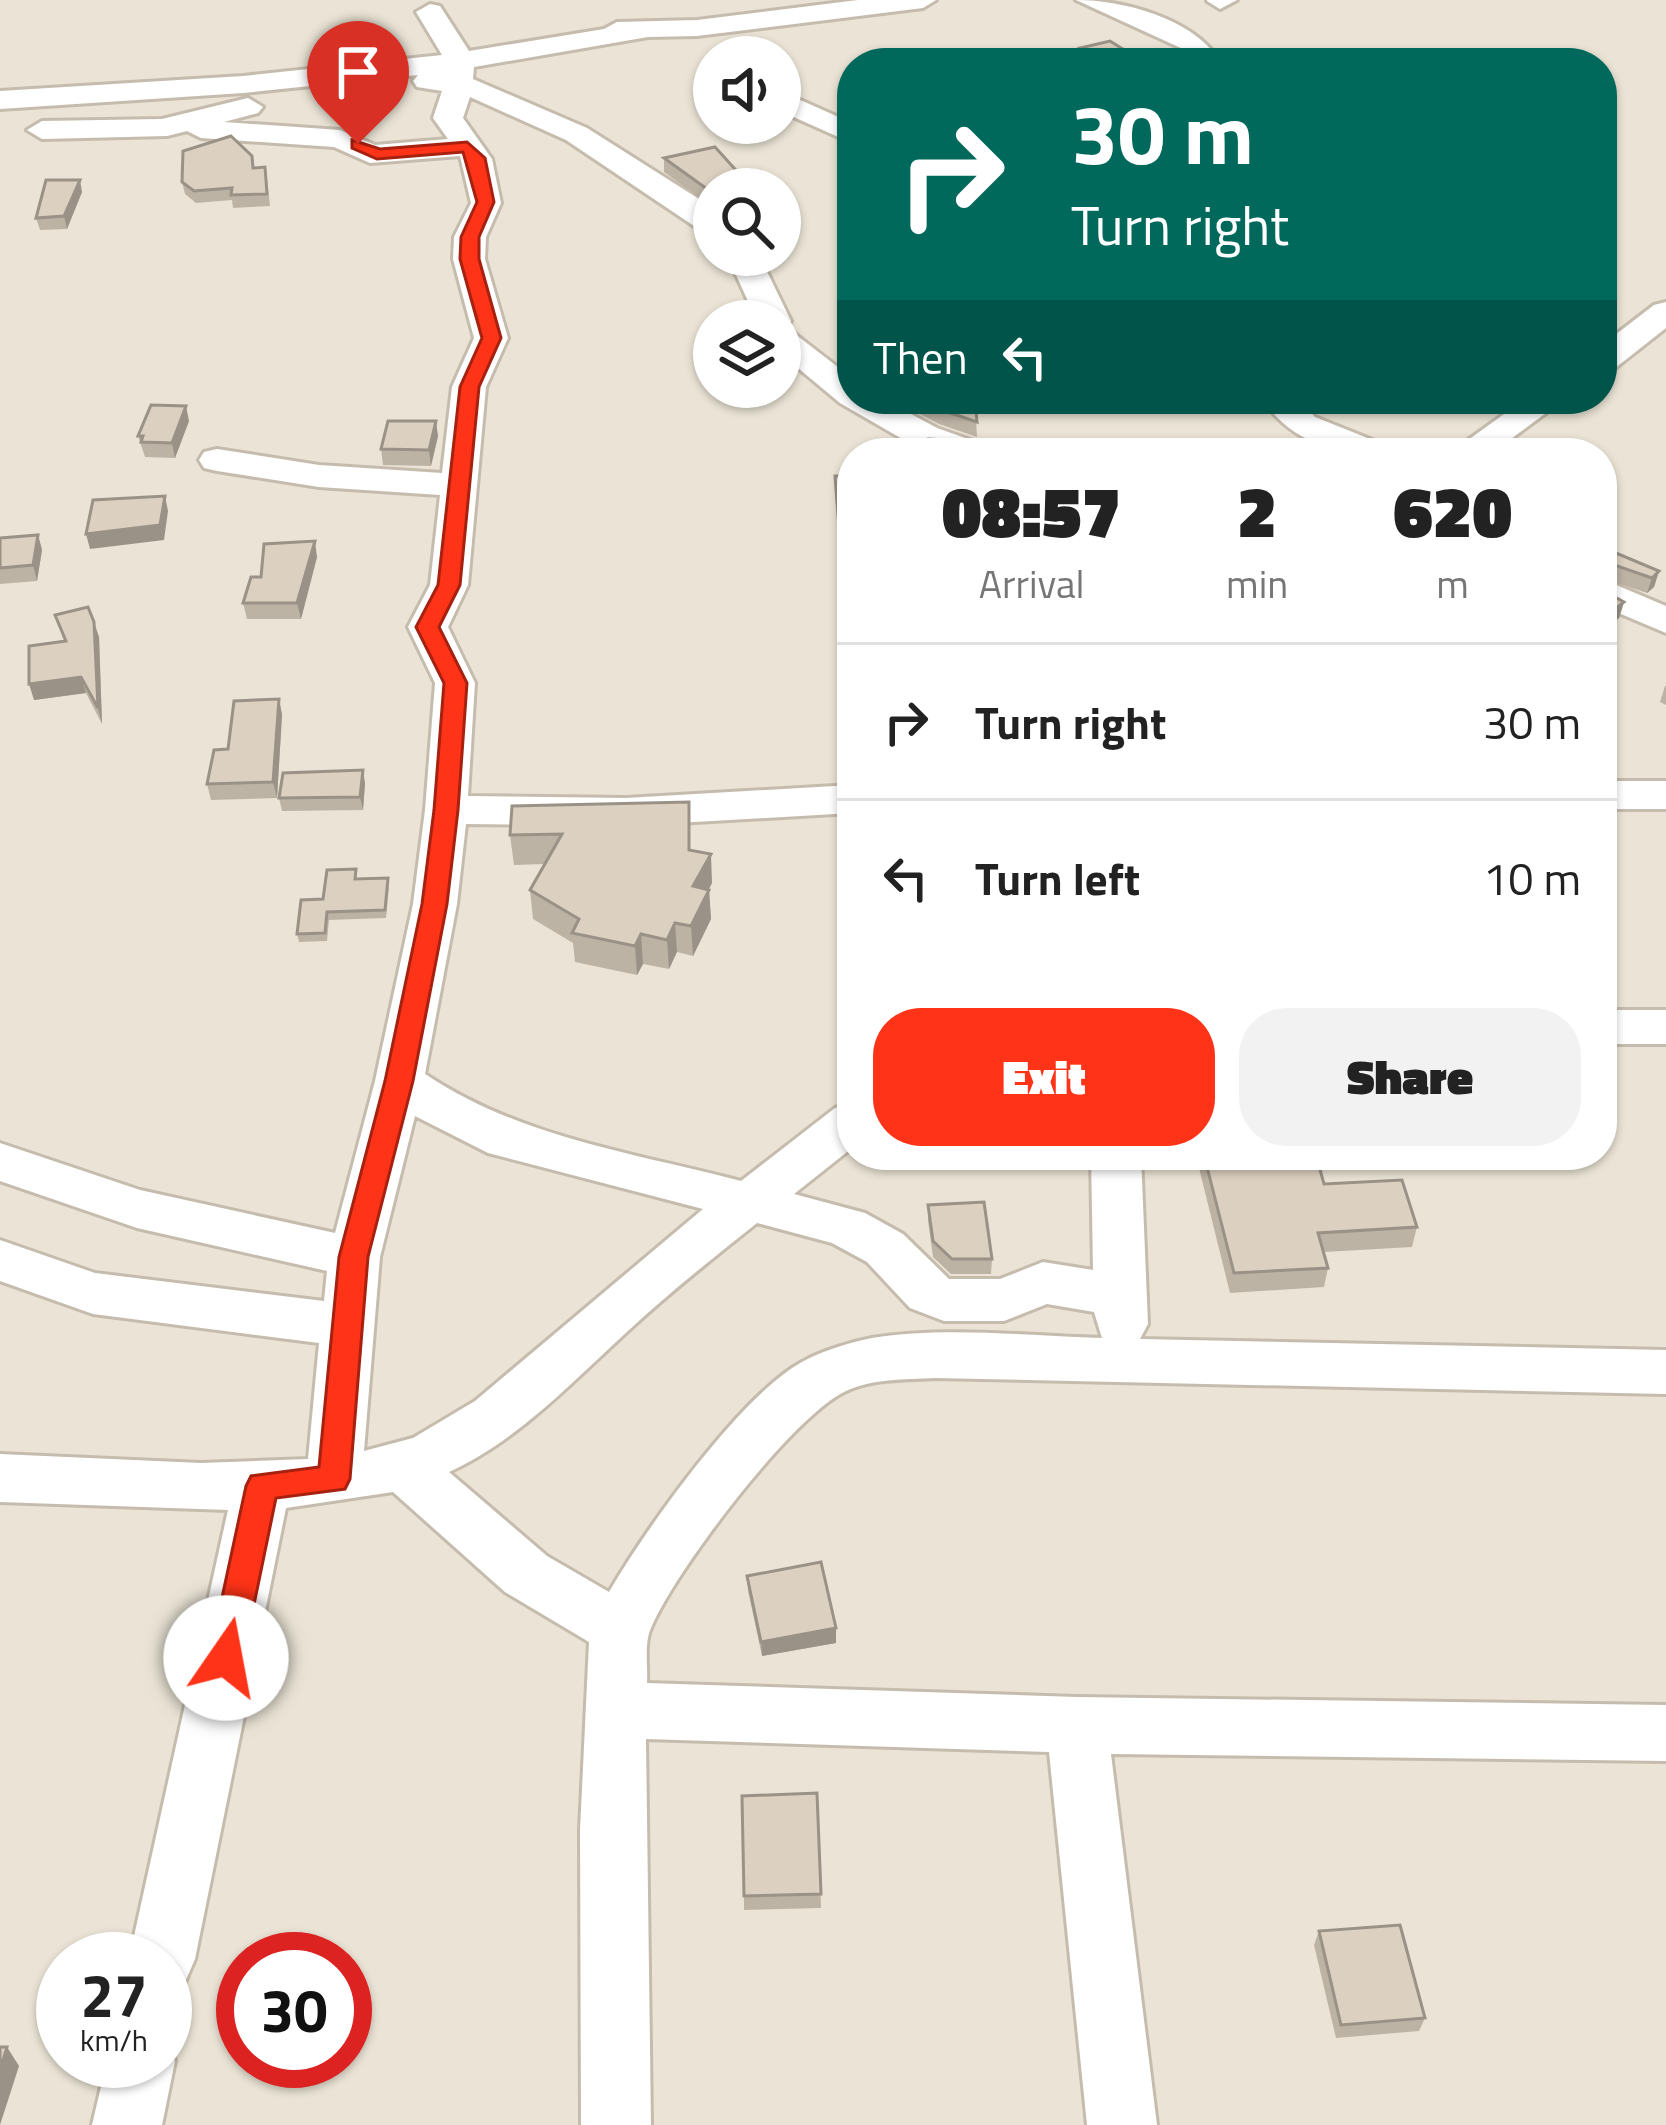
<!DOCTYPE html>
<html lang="en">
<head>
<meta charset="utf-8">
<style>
	body { margin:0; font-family:"Titillium Web",sans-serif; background:#f2f2f2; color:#222; height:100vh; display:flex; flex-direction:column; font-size:45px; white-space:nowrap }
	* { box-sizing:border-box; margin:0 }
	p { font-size:39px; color:#767676 }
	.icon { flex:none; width:66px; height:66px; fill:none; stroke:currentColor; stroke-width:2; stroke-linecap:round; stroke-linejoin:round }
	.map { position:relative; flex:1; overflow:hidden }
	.sheet { position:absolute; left:837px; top:438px; width:780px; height:732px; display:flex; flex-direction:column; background:#fff; border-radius:48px; box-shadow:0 3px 9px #0004 }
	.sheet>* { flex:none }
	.hud { position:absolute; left:837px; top:48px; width:780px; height:366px; border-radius:48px; box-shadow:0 3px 9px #0004; background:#00695c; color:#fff; overflow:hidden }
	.controls { position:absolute; left:693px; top:36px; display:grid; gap:24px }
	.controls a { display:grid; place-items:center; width:108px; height:108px; border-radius:50%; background:#fff; box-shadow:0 3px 9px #0004; font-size:60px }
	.speed { position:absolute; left:36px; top:1932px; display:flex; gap:24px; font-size:60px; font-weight:700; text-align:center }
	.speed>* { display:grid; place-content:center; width:156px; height:156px; border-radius:50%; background:#fff; box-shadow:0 3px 9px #0004; line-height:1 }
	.speed small { font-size:30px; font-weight:400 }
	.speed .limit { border:18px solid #d22; background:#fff; color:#111 }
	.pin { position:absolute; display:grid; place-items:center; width:102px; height:102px; color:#fff; margin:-123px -51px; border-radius:50% 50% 50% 0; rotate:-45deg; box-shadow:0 0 12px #0007 }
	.pin .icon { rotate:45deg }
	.me { position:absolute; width:132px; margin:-66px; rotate:12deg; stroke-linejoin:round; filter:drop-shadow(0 0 9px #0008) }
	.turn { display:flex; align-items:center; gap:42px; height:252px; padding:0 36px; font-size:54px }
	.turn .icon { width:156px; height:156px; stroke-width:2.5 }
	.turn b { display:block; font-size:84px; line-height:102px }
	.then { display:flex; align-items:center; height:114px; padding:0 36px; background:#0003; gap:24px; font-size:45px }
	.eta { display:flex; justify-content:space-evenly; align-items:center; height:204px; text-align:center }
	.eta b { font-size:72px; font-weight:800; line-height:84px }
	.button { display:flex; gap:24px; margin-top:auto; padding:24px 36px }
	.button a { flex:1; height:138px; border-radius:48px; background:#ff3317; color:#fff; font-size:48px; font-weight:800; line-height:138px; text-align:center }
	.button a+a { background:#f2f2f2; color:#222 }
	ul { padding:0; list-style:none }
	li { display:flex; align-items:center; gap:36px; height:156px; padding:0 36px; border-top:3px solid #e0e0e0 }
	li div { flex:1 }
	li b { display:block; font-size:45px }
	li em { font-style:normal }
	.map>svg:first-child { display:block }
	.residential { fill:#ebe4d6; fill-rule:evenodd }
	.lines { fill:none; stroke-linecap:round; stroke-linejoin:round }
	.minor-casing { stroke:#c6bcad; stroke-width:6 }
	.minor { fill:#fff; fill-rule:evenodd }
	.wall { fill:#bdb3a5 }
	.shaded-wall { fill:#9a9286 }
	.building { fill:#dcd0c0; stroke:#9a9286; stroke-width:3 }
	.route { fill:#ff3317; stroke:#a6210f; stroke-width:3 }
</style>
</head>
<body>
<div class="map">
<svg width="1666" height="2125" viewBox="0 0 1666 2125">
	<rect width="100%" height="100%" fill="#f6f2e9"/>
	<path class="residential" d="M0,0H1666V2125H0ZM714,57H780V123H714ZM852,63H1602V399H852ZM714,189H780V255H714ZM714,321H780V387H714ZM852,453H1602V1155H852ZM63,1959H165V2061H63ZM243,1959H345V2061H243Z"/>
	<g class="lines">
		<g class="minor-casing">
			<g id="minor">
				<path d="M858,0H936L923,8L697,36L648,37L474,67L473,79L587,128L699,199L714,210V234L703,232L566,140L470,97L463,118L492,159L501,203L486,237L485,259L508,338L486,387L468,585L448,627L475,683L468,796L626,798L852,785V813L626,826L466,824L457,904L425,1074C519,1137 633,1153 741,1181L835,1108L852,1103V1148L794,1194L865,1213L903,1234L949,1279H1000L1043,1262L1093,1270L1091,1155H1141L1148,1324L1140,1339L1666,1350V1394L935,1378C904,1380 872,1378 844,1392C790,1419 675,1571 651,1628C644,1643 648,1666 647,1683L1077,1697L1666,1705V1761L1111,1754L1157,2125H1087L1049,1752L646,1739L651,2125H581L580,1830L589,1642L505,1592L393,1492L286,1508L195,1959L185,1982L165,1990V1959H129L228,1510L0,1502V1454L201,1463L308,1459L319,1343L93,1314L0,1281V1240L95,1273L324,1301L327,1271L137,1228L0,1181V1143L140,1190L335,1233L375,1081L413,904L425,810L435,683L408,627L430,585L440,495L319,487L217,471L204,468L199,460L204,452L217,449L319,465L442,473L452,387L474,338L453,259L454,237L471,203L460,156L370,163L334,147L201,138L187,131L167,136L42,139L27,130L42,121L162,119L248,98L263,107L258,113L224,122L340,130L375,145L448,139L433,118L442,91L417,87L413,81L418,75L243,93L0,109V91L243,76L442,55L416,12L430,4L440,6L469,51L604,29L617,22L697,20ZM415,1116L488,1153L703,1209L475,1401L413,1438L364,1451L380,1257ZM757,1223L832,1243L867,1262L910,1308L944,1321H1004L1047,1304L1094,1312L1102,1338C1027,1336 946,1326 872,1338C851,1342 821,1351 802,1362C740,1396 646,1529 609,1592L547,1556L449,1472C520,1439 572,1382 629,1330C670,1292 713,1258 757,1223Z"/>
				<path d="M1076,0C1123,0 1190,18 1218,58L1215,63H1174L1187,54L1183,49Z"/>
				<path d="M1237,0L1220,9L1207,1V0Z"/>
				<path d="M780,91L852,123V143L780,111Z"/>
				<path d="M727,255H759L791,321L786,327L852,378V399H883L937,428L985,445L990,453H938L911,444L840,403L780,353V321H757Z"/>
				<path d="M1666,302V328L1614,369L1602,372V345L1654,305Z"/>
				<path d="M1262,399H1298L1315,417L1385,445L1390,453C1336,453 1295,446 1262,399Z"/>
				<path d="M1525,399H1565L1492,453H1450Z"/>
				<path d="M1602,579L1666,606V633L1602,606Z"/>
				<rect x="1602" y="781" width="64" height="28"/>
				<rect x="1602" y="1010" width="64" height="34"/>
				<path d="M165,2037L175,2061L162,2125H92L107,2061H165Z"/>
			</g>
		</g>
		<use href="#minor" class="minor"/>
	</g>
	<g class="wall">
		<path d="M1080,48L1145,63L1080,62Z"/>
		<path d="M252,156L254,167L267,178L270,206L233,208L232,200L196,203L185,194L182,182Z"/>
		<path d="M664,158L714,189V208L664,172Z"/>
		<path d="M82,192L67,229L40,230L36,218Z"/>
		<path d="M918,399H975L977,437L939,424L920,414Z"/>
		<path d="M189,421L175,458L145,457L138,436Z"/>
		<path d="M438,436L431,466L383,465L381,449Z"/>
		<path d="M835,476H852V584H842Z"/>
		<path d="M38,535L42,550L37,581L0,584V538Z"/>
		<path d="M1602,550L1659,571L1654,587L1647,593L1602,578Z"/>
		<path d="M317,557L301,619H247L243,603L261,577Z"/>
		<path d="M1602,590L1624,602L1619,618L1610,626L1602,622Z"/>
		<path d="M55,615L99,637L102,724L86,693L34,700L64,641Z"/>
		<path d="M1665,686H1666V705L1660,702Z"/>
		<path d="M279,699L282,715L277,798L211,800L207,784L228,749Z"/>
		<path d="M365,783L363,810L282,811L279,798Z"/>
		<path d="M689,802L690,850L712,883L709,889L711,919L693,956L677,952L669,969L643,964L637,975L575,962L573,943L533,919L530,890L545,864L514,865L510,835Z"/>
		<path d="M357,879L389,886L386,918L329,920L327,941L299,942L297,934L323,899Z"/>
		<path d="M1201,1155H1316L1324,1184L1417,1227L1412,1247L1324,1252L1328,1268L1324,1287L1230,1293L1199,1168Z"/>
		<path d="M928,1205L992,1259L991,1274H951L933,1257L928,1221Z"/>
		<path d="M747,1576L836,1643L762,1656L748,1591Z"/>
		<path d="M817,1793L821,1908L744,1910V1896Z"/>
		<path d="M1319,1931L1425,2018L1419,2031L1336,2038L1314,1945Z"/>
	</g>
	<g class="shaded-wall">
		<path d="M80,180L82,192L67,229L64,216Z"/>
		<path d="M186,406L189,421L175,458L172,443Z"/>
		<path d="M436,421L438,436L431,466L429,450Z"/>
		<path d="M165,496L168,511L164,540L90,549L86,534Z"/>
		<path d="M38,535L42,550L37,581L33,565Z"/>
		<path d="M315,541L317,557L301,619L297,603Z"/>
		<path d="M1659,571L1654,587L1647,593L1652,578Z"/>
		<path d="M1624,602L1619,618L1610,626L1614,610Z"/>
		<path d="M94,622L99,637L102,724L98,708Z"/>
		<path d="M81,677L86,693L34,700L29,684Z"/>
		<path d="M279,699L282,715L277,798L273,782Z"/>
		<path d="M363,770L365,783L363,810L360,797Z"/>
		<path d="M711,854L712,883L694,916L693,886Z"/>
		<path d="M709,890L711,919L693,956L691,926Z"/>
		<path d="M675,923L677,952L669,969L667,940Z"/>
		<path d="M641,934L643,964L637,975L635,946Z"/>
		<path d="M836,1628V1643L762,1656L761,1642Z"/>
		<path d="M7,2047L19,2066L0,2125V2070Z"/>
	</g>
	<g class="building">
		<path d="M1110,41L1145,63H1076L1092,58L1080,48Z"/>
		<path d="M231,136L252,156L253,168L265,167L267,194L231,195L232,188L194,191L182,182L183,151Z"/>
		<path d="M715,147L753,189H714V194L664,158Z"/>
		<path d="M46,180H80L64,216L36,218Z"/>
		<path d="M921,399H975L977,422L939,409Z"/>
		<path d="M151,405L186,406L172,443L141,442L143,436H138Z"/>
		<path d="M388,421H436L429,450L381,449Z"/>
		<path d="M929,439L979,442L980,453H932Z"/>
		<path d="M835,476H852V568H842Z"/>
		<path d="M165,496L160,525L86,534L93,500Z"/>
		<path d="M38,535L33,565L0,568V538Z"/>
		<path d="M315,541L297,603H243L251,577H261L264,544Z"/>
		<path d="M1604,548L1659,571L1652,578L1603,561L1602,588V550Z"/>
		<path d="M1602,590L1624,602L1614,610L1602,605Z"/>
		<path d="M88,607L94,622L98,708L81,677L29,684V646L66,641L55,615Z"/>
		<path d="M279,699L273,782L207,784L214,750L228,749L234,701Z"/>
		<path d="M363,770L360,797L279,798L283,773Z"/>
		<path d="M689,802V850L711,854L693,886L709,890L691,926L675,923L667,940L641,934L635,946L572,933L579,919L530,890L562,834L510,835L512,806Z"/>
		<path d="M356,869L355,879L388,878L385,910L327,912L325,933L297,934L301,900L323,899L327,870Z"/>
		<path d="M1204,1155H1316L1324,1184L1402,1180L1417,1227L1318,1233L1328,1268L1234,1273Z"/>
		<path d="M984,1202L992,1259H952L933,1241L928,1205Z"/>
		<path d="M821,1562L836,1628L761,1642L747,1576Z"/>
		<path d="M817,1793L821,1894L744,1896L742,1796Z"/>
		<path d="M1400,1925L1425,2018L1341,2025L1319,1931Z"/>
		<path d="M0,2047H7L0,2070Z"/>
	</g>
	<path class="route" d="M352,140L380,149L467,142L485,158L494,202L479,237V259L501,338L479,387L460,585L439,627L467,683L458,810L447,904L413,1081L368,1257L350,1479L345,1489L276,1498L243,1658L238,1669L226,1673L214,1669L209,1658L246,1486L251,1476L319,1467L339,1257L385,1081L422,904L434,810L444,683L416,627L438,585L460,387L482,338L460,259L461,237L477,202L463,152L377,159L352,148Z"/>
</svg>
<div class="controls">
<a><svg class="icon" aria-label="sound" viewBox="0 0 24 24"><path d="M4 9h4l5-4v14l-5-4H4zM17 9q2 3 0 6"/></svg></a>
<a><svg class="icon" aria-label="search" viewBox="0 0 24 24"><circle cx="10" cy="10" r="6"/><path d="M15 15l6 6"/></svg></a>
<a><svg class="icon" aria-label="layers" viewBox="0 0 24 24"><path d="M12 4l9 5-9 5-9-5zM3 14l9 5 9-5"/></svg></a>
</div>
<div class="speed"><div>27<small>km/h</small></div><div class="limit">30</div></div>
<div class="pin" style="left:358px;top:144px;background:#d93025"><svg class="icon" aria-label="arrive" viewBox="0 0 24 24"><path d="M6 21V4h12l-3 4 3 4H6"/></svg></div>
<svg class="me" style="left:226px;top:1658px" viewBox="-20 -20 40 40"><circle r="19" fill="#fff"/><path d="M0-13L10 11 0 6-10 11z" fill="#ff3317"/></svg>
<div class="hud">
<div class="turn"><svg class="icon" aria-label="right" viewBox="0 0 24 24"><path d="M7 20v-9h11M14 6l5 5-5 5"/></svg><div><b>30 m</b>Turn right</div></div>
<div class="then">Then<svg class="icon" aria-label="left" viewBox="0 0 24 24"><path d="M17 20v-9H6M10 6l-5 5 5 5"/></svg></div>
</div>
<section class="sheet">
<div class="eta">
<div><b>08:57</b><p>Arrival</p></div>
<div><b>2</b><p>min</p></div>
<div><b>620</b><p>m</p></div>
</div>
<ul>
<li><svg class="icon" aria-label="right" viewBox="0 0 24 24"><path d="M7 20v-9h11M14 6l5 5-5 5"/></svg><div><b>Turn right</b></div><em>30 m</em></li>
<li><svg class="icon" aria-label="left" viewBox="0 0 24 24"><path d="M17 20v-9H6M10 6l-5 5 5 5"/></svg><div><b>Turn left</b></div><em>10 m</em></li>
</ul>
<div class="button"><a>Exit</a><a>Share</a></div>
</section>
</div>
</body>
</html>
